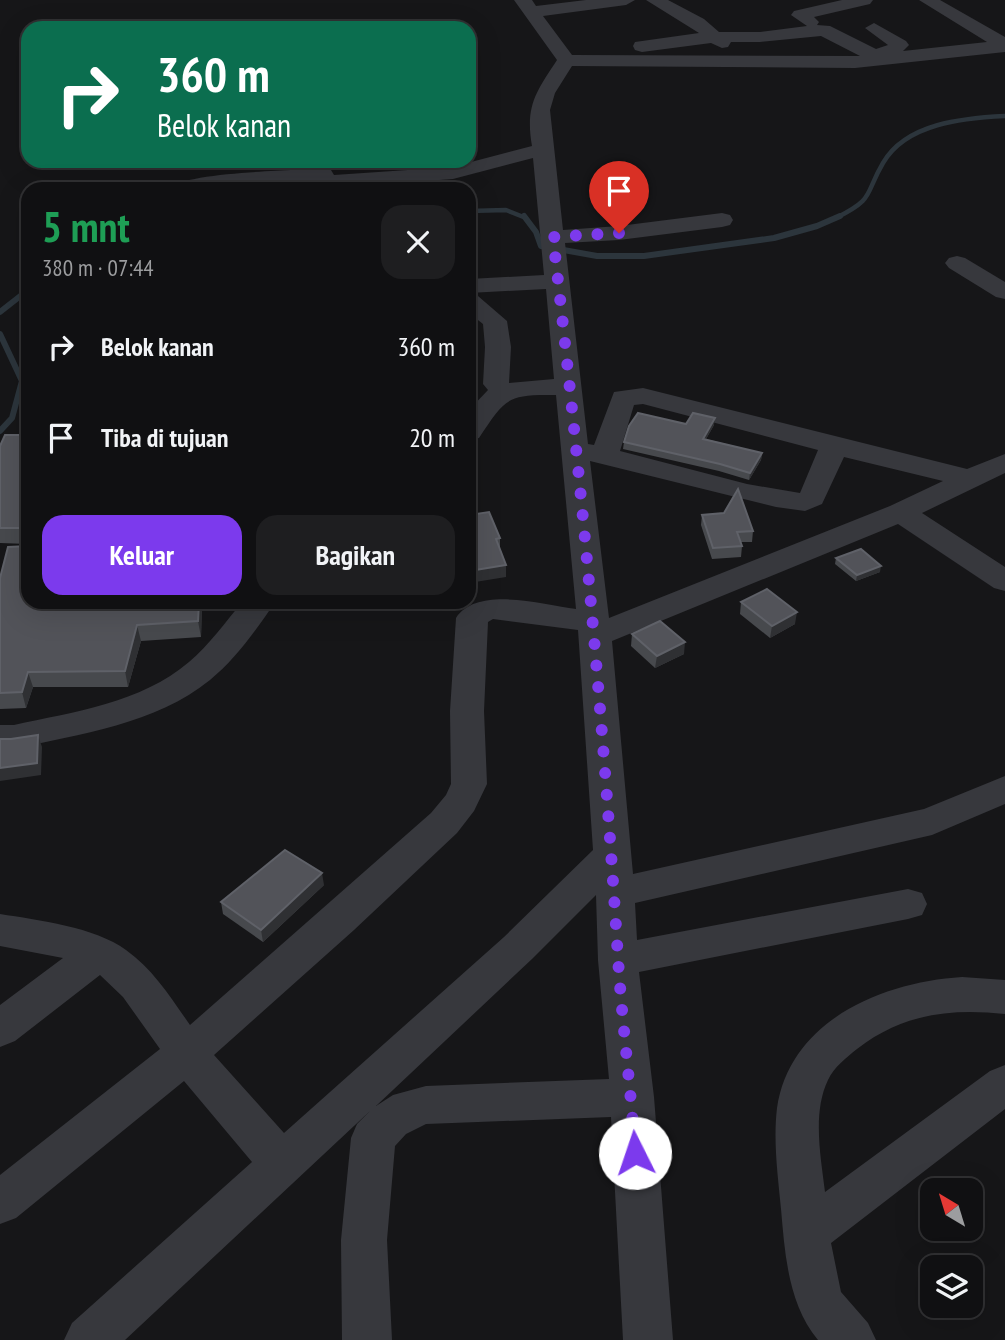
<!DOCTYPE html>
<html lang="id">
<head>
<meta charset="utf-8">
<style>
	body { margin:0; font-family:"PT Sans Narrow",sans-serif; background:#1e1e20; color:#f1f3f6; height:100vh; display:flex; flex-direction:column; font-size:26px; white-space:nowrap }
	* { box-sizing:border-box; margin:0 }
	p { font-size:23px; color:#9c9d9f }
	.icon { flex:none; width:38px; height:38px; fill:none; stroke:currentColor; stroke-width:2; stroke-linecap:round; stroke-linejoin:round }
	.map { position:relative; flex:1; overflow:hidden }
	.drawer { position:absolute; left:21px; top:182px; width:455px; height:427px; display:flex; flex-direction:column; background:#101012; border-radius:21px; box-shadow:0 7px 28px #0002,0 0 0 2px #303032 }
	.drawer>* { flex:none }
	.banner { position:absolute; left:21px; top:21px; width:455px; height:147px; border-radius:21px; box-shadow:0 7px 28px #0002,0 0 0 2px #303032; background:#0b6e4f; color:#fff; overflow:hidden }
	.needle { width:46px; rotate:322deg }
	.tools { position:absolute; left:920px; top:1178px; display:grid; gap:14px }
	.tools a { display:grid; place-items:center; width:63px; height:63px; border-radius:14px; background:#101012; box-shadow:0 7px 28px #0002,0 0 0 2px #303032; font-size:35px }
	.pin { position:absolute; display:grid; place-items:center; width:60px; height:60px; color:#fff; margin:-72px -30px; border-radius:50% 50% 50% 0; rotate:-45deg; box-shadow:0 0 7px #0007 }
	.pin .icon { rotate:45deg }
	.me { position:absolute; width:77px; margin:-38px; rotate:356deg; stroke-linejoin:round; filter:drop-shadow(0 0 5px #0008) }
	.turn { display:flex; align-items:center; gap:24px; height:147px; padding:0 21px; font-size:32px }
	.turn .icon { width:91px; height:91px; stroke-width:2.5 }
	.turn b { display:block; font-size:49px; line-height:60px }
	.round { display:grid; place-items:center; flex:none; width:74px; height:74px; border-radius:21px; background:#1e1e20 }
	.summary { display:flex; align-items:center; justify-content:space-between; height:119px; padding:0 21px }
	h1 { font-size:42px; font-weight:600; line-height:52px; color:#1e9e55 }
	.action { display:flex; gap:14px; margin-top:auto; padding:14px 21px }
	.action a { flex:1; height:80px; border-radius:21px; background:#7c3aed; color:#fff; font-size:28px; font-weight:600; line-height:80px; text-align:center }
	.action a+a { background:#1e1e20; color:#f1f3f6 }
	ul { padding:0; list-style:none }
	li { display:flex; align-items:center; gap:21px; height:91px; padding:0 21px }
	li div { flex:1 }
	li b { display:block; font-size:26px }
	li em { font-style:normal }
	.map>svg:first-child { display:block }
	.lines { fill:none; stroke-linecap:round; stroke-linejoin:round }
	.stream-far1 { stroke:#2c353c; stroke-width:4.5 }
	.stream { stroke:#2c353c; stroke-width:6 }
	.minor { fill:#37383d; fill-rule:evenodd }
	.wall { fill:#47494d }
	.shaded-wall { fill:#2f3033 }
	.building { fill:#525359; stroke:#5f6168; stroke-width:2 }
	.route { stroke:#7c3aed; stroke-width:12; stroke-dasharray:0 21.6 }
</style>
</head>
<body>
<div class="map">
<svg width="1005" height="1340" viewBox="0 0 1005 1340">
	<rect width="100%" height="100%" fill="#161618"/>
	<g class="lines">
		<g class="stream-far1">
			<path d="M469,211L506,210L526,218"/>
			<path d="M836,218C876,198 864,195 883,163C906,123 964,118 1005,116"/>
		</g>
		<g class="stream">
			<path d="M524,216L536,232L541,246L597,256H644L774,238L817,226L840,216"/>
			<path d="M0,312L28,290"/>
			<path d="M0,334L22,381L12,418L0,431"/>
		</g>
		<g class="minor">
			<path d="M514,0H532L536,6L586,0H635L626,5L543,16L572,55L860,56L821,36L760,42H731L728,47L722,48L711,43L642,52L635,50L633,46L635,42L699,33L646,0H668L704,19L719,32H760L807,26L791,15L794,11L842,0H873L870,4L814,17L819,22L817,25L830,26L876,49L888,45L865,28L874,23L906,41L909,45L903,51L987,42L919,0H940L1005,37V52L855,68L572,66L555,93L550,110L563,230L619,226L722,213L730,215L733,220L730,225L722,227L619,240L565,243L588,444L594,445L614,392L643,388L967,469L1005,454V473L922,513L1005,567V591L994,588L898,524L612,641L633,874L924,809L1005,776V804L932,835L635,903L637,940L908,889L922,893L927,904L922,915L908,919L639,972L654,1097L673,1340H623L611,1117L426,1124L406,1134L395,1146L387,1240L392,1340H342L341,1240L351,1138L357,1124L370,1111L125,1340H64L72,1323L252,1162L184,1081L16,1218L0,1224V1175L160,1049L123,997L100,975L15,1041L0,1047V1005L63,958L0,946V914C38,920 95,927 126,950C153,969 171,998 190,1025L431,813L446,795L451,784L450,711L456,618C478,585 543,605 576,609L556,395C506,394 505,399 479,438L469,440V410L488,390L483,384L485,347L483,324L469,313V294L478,296L507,321L511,347L509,383L554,379L546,289L469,293V279L544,275L533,158L453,179L318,189L315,182L216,189H169C181,172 298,170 323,169L331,170L334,175L452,167L532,146C525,106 536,92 557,60ZM643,404L818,450L800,493L747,484L620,451L634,405ZM844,457L943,481L890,506L609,618L590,461L776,507L805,511L822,504ZM493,619L578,630L593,850L504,937L284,1133L214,1055L354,930L457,833L474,811L487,784L484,711L488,622ZM596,895L598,960L609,1079L426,1086L393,1095L376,1106L532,959Z"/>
			<path d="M957,256L965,258L1005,282V299L996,297L949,268L945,263L949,258Z"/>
			<path d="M242,602H275C257,629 235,660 210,680C156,724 79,734 14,749H0V725H14C73,712 141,703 189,662C209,645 225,623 242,602Z"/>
			<path d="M962,977L1005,980V1014C950,1008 902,1014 857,1049C847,1057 834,1067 828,1080C812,1113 821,1158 825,1192L990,1071L1005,1065V1109L831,1243L841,1292L868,1323L876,1340H818C788,1304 785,1254 781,1209C778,1176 773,1142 777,1108C790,1020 883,982 962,977Z"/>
		</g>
	</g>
	<g class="wall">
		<path d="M686,424L714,425L706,439L762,453L761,460L749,480L719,471L623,449L624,442Z"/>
		<path d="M28,435V544L0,543V446Z"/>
		<path d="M724,513L753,531L752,542H741L742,546L741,557L712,559L701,525L702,515Z"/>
		<path d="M469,515L500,538V550L506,565V577Z"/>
		<path d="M836,558L880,572L856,581L835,564Z"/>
		<path d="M0,578L202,602L201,637L141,641L128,687H33L26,708L0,709Z"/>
		<path d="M741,602L795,624L770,638L740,614Z"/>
		<path d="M632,634L684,654L655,668L631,646Z"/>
		<path d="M324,885L263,942L223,914L221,902Z"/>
	</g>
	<g class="shaded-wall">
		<path d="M715,418L714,425L702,446L703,439Z"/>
		<path d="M762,453L761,460L749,480L750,473Z"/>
		<path d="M506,565V577L469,583V571Z"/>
		<path d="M881,566L880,572L856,581L857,575Z"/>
		<path d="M199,602H202L201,637L198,621Z"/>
		<path d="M797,612L795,624L770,638L772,626Z"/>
		<path d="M137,625L141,641L128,687L125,671Z"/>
		<path d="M685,642L684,654L655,668L657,656Z"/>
		<path d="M28,672L33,687L26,708L22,692Z"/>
		<path d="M38,735L42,747L41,775L0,781V768Z"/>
		<path d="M322,873L324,885L263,942L261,930Z"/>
	</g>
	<g class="building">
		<path d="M638,413L686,424L693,413L715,418L703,439L762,453L750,473L720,464L624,442L629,426Z"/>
		<path d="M5,435H28V528H0V446Z"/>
		<path d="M738,489L753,531L737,532L742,546L713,548L702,515L724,513Z"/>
		<path d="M489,512L500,538L496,539L506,565L469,571V515Z"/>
		<path d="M28,546V602H199L198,621L137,625L125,671L28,672L22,692L0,693V578L8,547Z"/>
		<path d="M861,549L881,566L857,575L836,558Z"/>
		<path d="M767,589L797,612L772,626L741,602Z"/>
		<path d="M660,621L685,642L657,656L632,634Z"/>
		<path d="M38,735L37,763L0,768V739H11Z"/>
		<path d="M285,850L322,873L261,930L221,902Z"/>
	</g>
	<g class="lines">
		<path class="route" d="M619,233L553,237C581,477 603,717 618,958C622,1023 631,1088 635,1153"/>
	</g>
</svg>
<div class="tools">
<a><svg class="needle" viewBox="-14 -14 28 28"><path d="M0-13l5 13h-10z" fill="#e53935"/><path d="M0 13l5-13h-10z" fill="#9c9d9f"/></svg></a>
<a><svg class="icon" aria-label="layers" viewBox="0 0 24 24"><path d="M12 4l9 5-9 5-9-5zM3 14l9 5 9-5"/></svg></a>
</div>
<div class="pin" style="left:619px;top:233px;background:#d93025"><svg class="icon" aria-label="arrive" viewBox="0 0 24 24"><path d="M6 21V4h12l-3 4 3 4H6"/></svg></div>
<svg class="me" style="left:635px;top:1153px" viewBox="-20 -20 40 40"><circle r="19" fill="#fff"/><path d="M0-13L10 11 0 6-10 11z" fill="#7c3aed"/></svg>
<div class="banner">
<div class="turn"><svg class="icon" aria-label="right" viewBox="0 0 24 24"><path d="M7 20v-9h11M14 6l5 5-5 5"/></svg><div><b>360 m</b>Belok kanan</div></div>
</div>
<section class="drawer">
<div class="summary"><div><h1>5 mnt</h1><p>380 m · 07:44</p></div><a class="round"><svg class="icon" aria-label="close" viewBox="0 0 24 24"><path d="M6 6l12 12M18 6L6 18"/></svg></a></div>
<ul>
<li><svg class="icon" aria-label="right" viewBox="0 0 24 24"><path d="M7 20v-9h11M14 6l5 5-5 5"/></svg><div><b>Belok kanan</b></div><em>360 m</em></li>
<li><svg class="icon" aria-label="arrive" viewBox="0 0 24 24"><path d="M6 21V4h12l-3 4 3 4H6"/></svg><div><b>Tiba di tujuan</b></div><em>20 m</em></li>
</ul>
<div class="action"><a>Keluar</a><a>Bagikan</a></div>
</section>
</div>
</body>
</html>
